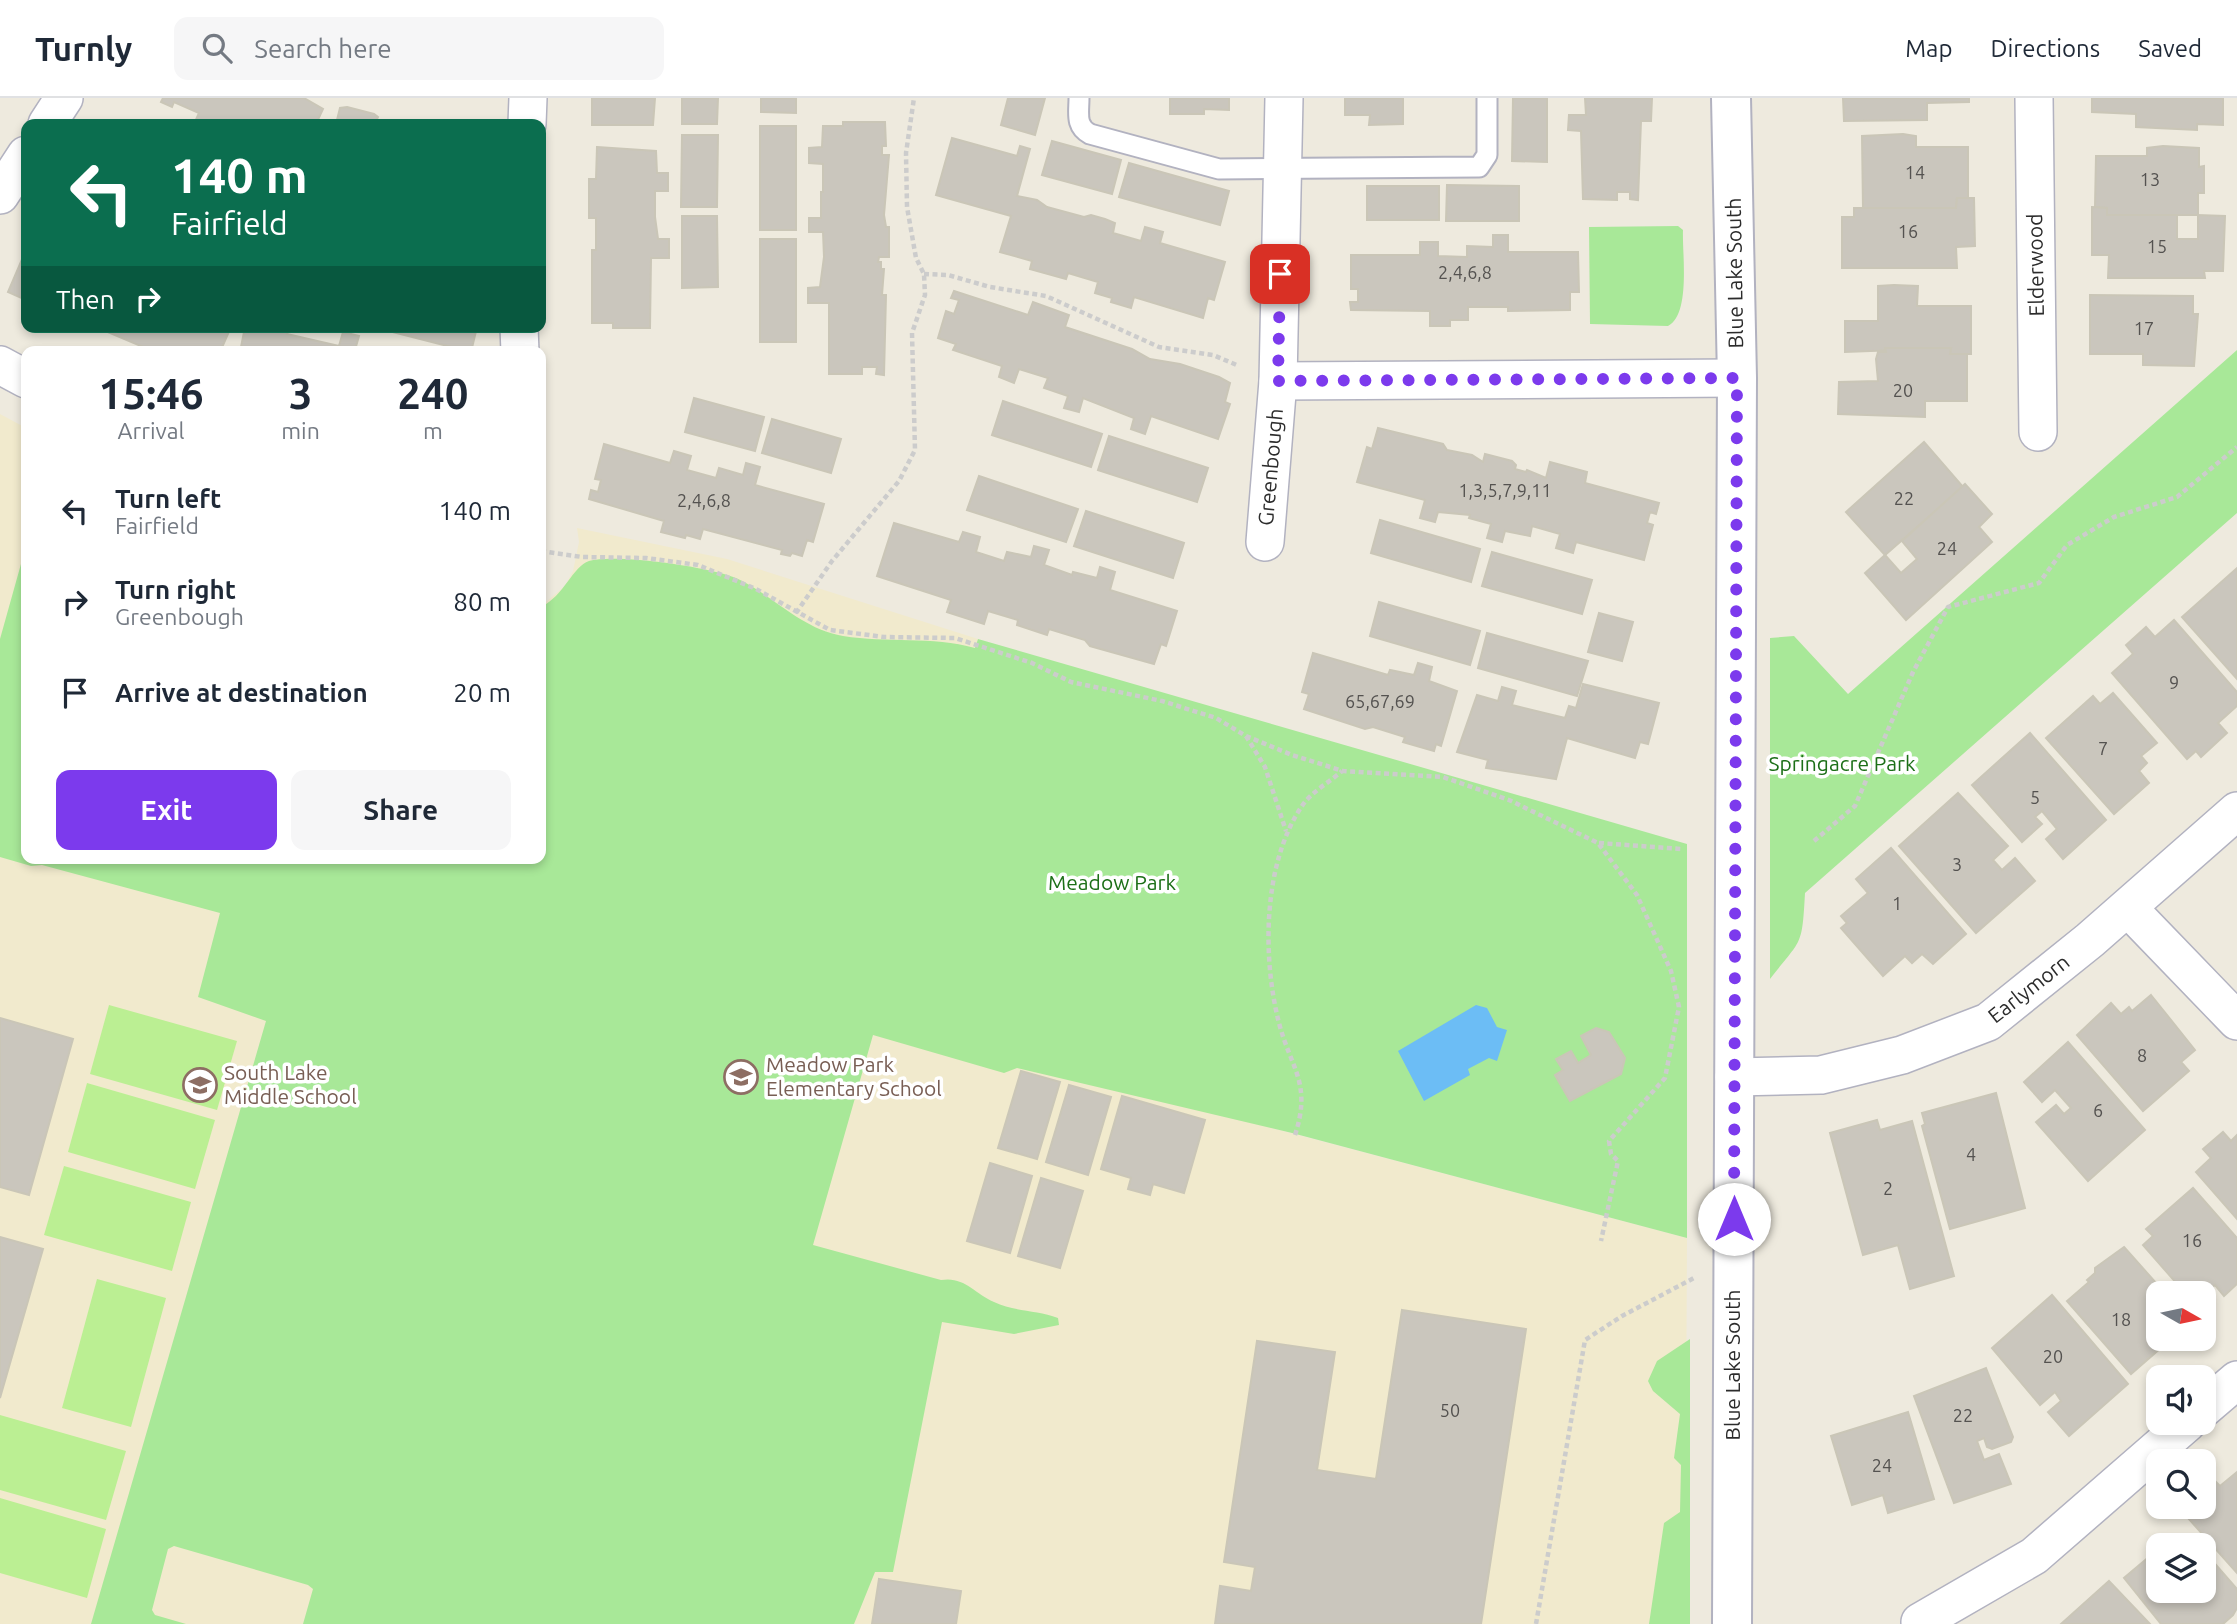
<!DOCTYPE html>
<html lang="en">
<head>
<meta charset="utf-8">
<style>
	body { margin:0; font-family:Ubuntu,sans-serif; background:#f6f6f7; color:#1f2937; height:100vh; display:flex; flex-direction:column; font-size:26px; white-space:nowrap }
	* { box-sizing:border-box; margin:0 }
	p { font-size:23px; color:#747a83 }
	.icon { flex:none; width:38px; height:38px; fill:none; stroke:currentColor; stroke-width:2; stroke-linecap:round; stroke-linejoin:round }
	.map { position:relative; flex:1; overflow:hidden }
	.panel { position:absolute; left:21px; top:248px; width:525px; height:518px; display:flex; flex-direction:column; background:#fff; border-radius:14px; box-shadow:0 4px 10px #0003 }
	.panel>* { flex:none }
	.guide { position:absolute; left:21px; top:21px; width:525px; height:214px; border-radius:14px; box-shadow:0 4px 10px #0003; background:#0b6e4f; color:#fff; overflow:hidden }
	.needle { width:46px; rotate:99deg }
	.controls { position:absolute; left:2146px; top:1183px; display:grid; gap:14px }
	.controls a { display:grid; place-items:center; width:70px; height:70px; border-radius:14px; background:#fff; box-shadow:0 4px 10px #0003; font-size:35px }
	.pin { position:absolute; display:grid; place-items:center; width:60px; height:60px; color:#fff; margin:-30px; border-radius:14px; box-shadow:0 4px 10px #0006 }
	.me { position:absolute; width:77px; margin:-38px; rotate:0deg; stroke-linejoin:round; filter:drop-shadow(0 0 5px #0008) }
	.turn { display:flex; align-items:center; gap:24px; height:147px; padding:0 35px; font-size:32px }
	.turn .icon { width:91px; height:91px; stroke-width:2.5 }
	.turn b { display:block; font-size:49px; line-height:60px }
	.then { display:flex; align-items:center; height:66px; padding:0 35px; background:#0003; gap:14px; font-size:26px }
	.eta { display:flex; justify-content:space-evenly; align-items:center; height:119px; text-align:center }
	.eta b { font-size:42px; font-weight:600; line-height:49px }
	.button { display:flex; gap:14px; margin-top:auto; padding:14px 35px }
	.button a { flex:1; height:80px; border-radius:14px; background:#7c3aed; color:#fff; font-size:28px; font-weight:600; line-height:80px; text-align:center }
	.button a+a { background:#f6f6f7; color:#1f2937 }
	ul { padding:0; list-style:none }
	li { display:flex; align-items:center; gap:21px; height:91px; padding:0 35px }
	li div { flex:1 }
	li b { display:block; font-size:26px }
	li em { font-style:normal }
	header { display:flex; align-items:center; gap:42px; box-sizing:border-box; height:98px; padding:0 35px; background:#fff; border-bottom:2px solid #e0e1e3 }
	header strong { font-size:33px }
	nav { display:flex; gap:38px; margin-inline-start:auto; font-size:24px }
	.search { width:490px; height:63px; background:#f6f6f7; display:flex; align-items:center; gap:18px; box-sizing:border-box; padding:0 24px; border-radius:14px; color:#747a83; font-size:26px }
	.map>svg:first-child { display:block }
	.education { fill:#f1eacd }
	.green { fill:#a8e898 }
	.pitch { fill:#bbef93 }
	.water { fill:#6cbdf5 }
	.building { fill:#cac6bd; stroke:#cac6b7; stroke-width:2 }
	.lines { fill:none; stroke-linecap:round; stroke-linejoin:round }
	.service-casing { stroke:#b2b2c0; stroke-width:23 }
	.minor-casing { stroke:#b2b2c0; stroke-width:40 }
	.tertiary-casing { stroke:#b2b2c0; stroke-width:42 }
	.path { stroke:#ccc; stroke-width:4.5; stroke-dasharray:5 3.5; stroke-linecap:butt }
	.service { stroke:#fff; stroke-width:19 }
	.minor { stroke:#fff; stroke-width:37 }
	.tertiary { stroke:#fff; stroke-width:38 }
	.route { stroke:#7c3aed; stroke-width:12; stroke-dasharray:0 21.6 }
	.labels { text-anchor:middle; stroke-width:7; stroke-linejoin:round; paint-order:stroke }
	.number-label { font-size:18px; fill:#545250 }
	.street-label { font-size:21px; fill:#2c2c2c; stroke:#fff }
	.park-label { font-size:21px; fill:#1c6f17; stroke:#fff }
	.education-label { font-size:21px; fill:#785e54; stroke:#fff; text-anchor:start }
</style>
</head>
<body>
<header>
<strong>Turnly</strong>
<div class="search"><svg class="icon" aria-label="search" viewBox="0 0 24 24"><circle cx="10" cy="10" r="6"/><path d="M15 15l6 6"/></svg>Search here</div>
<nav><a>Map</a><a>Directions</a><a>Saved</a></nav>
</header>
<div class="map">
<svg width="2237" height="1526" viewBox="0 0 2237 1526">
	<rect width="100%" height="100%" fill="#eeeade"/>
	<path class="education" d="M0,316L26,330V761H541V508L565,488L573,473L579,444L577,430L727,461L978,541L868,923L1687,1140L1685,1526H0Z"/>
	<g class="green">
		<path d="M1678,128L1683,132C1682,156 1691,216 1668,228L1590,226L1589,129Z"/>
		<path d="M2237,252V415L1805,795C1802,850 1802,840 1770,881V540L1794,538L1848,596Z"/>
		<path d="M26,448V761H541V509C564,498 573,468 589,463C615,455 711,469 736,480C773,497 801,531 843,538C887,545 932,538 975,550L978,541L1687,746V1140L1292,1035L1017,970L1004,975L873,937L813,1147L941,1182C964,1178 974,1195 994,1204C1015,1214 1037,1212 1058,1220L1059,1227L1014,1236L942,1224L893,1474H875L854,1526H303L313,1491L308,1487L174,1448L168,1451L152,1512L155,1517L186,1526H91L266,923L198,899L220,815L42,767L31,768L0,759V541Z"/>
		<path d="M1690,1241V1526H1649L1664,1425L1680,1414L1681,1367L1674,1360L1680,1316L1653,1293L1648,1283L1657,1263Z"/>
	</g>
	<g class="pitch">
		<path d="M109,907L237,943L217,1012L90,976Z"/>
		<path d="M87,985L215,1022L195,1091L68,1054Z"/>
		<path d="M64,1068L191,1104L172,1173L44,1137Z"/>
		<path d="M97,1181L166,1200L131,1329L62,1310Z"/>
		<path d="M0,1317L126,1353L106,1422L0,1392Z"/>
		<path d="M0,1400L106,1431L87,1500L0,1475Z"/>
	</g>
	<path class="water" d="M1476,907L1487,910L1497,929L1507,932L1497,963L1489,960L1468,971L1470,977L1424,1003L1398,953Z"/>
	<g class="building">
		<path d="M163,0H304L323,11L316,26H194L199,15L174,4L172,9L161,4Z"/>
		<path d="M592,0H655L653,27H592Z"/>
		<path d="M682,0H718L717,26H682Z"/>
		<path d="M761,0H796V15L761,14Z"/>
		<path d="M1008,0H1045L1035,37L1001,27Z"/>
		<path d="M1170,0H1229V12L1204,11V16H1170Z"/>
		<path d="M1345,0H1403V26L1369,27L1370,17H1345Z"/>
		<path d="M1513,0H1547V64L1512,63Z"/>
		<path d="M1585,0H1652L1651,23H1641L1638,102L1630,101V94H1617V102L1583,101L1581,33L1568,32L1569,17H1586Z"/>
		<path d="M1843,0H1969V4L1927,5V22L1844,23Z"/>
		<path d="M2092,0H2223V27L2197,26V32L2136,29V16L2092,14Z"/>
		<path d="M347,9L374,16L378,19L376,23L399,26H336L340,10Z"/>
		<path d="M843,24H885L886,48H882V57H889L884,117L886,129H889V159H879L878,164H881V171H884L882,197H886L884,277L876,276L877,269H862V276H829V205H808V190L820,189L824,159L823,134H809V120H821V94H823V66L809,65V50L822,49L823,28H843Z"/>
		<rect x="760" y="28" width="36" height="104"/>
		<path d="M1903,36L1916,38V49H1968V100H1957L1956,110H1863L1862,38Z"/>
		<path d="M682,37H718L717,109H681Z"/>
		<path d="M952,40L1017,58L1020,48L1030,51L1017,98L1037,102L1047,109L1084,119L1091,117L1105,121L1115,125L1113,135L1141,143L1145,129L1163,134L1160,145L1225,164L1214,202L1208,200L1203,220L1134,199L1131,210L1111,204L1112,200L1095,195L1098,184L1068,175L1066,181L1030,171L1032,163L1000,154L1011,118L936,97Z"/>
		<path d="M1052,43L1121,62L1112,96L1042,77Z"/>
		<path d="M2163,48L2199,50V69L2204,68V95H2198V117H2107V110L2095,109L2096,58H2147V50Z"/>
		<path d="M597,49L656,53L657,75H668V93H655V119L658,141H669V160H651L650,230H613V225H592V152H596V120H589V81H596Z"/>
		<path d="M1129,65L1229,93L1220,127L1119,99Z"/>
		<path d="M1447,87L1519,88V123H1446Z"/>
		<rect x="1367" y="88" width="72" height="34"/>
		<path d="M1957,100H1974L1975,148L1956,149L1957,170H1842V119H1854V110H1956Z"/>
		<path d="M2092,109L2107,110V117H2177V141H2198V117L2225,118L2223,173H2204L2205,180H2108L2109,157H2092Z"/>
		<path d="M682,118H717L718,189L682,190Z"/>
		<path d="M1493,137H1508V154H1578L1579,194H1570V212L1508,213V209H1468V222H1450V228H1430V213L1351,212L1350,204H1358V191H1351V157H1420V144H1438V158L1467,159V148L1493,149Z"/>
		<rect x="760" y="141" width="36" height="103"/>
		<path d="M26,152V202L8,194Z"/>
		<path d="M1894,187L1918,188L1917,208H1971V256H1950L1951,250L1845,254V223H1878V188Z"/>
		<path d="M954,193L1028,217L1033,204L1069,217L1065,229L1132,251L1150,261L1180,266L1219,279L1230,285L1225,304L1230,306L1218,341L1151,318L1145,336L1131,331L1134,320L1083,300L1079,314L1064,310L1068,298L1044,290L1048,280L1019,271L1014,285L999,279L1002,268L953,252L956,246L938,240L946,213L954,216L959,202L951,200Z"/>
		<path d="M2090,197L2193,198V216H2198L2194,268L2143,267V256H2090Z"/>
		<path d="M96,229H231L220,254H155Z"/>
		<path d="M245,229H289L287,236L339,248L343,234L359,238L355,252L363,254H240Z"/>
		<path d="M373,229H477L471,254Z"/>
		<path d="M1885,250H1951L1950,256H1967V303H1925V319L1838,316L1839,284L1878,283L1876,261L1878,254H1886Z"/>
		<path d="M694,300L764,319L755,353L685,334Z"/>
		<path d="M1003,303L1102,336L1091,369L992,337Z"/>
		<path d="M772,321L841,341L831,375L762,355Z"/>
		<path d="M1378,330L1443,346L1447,352L1472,357L1483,364L1485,356L1512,363L1516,367L1515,371L1526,374L1527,372L1546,380L1550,364L1587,374L1585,385L1659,405L1656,416L1650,414L1647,425L1653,427L1644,462L1576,444L1573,455L1556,450L1560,436L1532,428L1530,438L1505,433L1502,444L1487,440L1491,426L1469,420L1470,417L1438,414L1435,424L1420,420L1425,402L1357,384L1367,349L1372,351Z"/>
		<path d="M1109,338L1208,370L1197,404L1098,372Z"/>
		<path d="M1924,344L1963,389L1885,457L1846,414Z"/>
		<path d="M604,346L670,365L674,353L691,358L687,372L716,380L719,370L743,377L746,365L760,369L755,387L824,406L813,444L807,442L802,458L792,455L790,458L781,456L782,452L703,431L700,441L686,437L685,440L661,434L664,423L589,401L591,392L598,394L601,382L595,381Z"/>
		<path d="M979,378L1078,411L1066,444L967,412Z"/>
		<path d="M1965,386L1992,416L1979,429L1992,444L1906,522L1865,475L1885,457L1901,475L1917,461L1902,443Z"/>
		<path d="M1086,413L1184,445L1173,480L1074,448Z"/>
		<path d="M1380,422L1480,451L1471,484L1371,455Z"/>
		<path d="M894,425L959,444L963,434L980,439L976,454L1004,463L1007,454L1031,459L1034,448L1049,452L1044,467L1072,477L1073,474L1097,480L1100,469L1115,474L1110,492L1177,513L1166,548L1161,546L1154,566L1090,548L1085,542L1049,531L1047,537L1017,527L1018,522L988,513L984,526L947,514L951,502L877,478Z"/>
		<path d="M1492,454L1592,482L1582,516L1482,488Z"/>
		<path d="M2237,470V581L2182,519Z"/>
		<path d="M1379,504L1480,533L1470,567L1370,538Z"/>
		<path d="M1599,515L1633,524L1622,563L1588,554Z"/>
		<path d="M2174,522L2237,594V608L2218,625L2227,635L2201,659L2196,653L2187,661L2112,575L2133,556L2126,547L2146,529L2155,539Z"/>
		<path d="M1487,535L1588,563L1577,598L1478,570Z"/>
		<path d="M1313,555L1388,577L1390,572L1414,577L1418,565L1432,569L1429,583L1457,593L1441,648L1436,646L1434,653L1403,644L1405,639L1373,629L1365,631L1304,611L1309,596L1302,594Z"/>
		<path d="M1583,586L1659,605L1648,646L1640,644L1635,660L1567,640L1556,681L1486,670L1488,662L1457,654L1477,597L1498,603L1502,589L1516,593L1512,607L1565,620L1569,608L1576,610Z"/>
		<path d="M2113,595L2157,645L2141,658L2147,665L2139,673L2149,685L2114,716L2046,640L2093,598L2100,606Z"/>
		<path d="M2030,635L2106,722L2063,761L2046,741L2057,731L2042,713L2035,719L2042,726L2022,744L1972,687Z"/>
		<path d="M1958,695L2008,748L1993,762L2002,772L2015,760L2035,783L1976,835L1899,748Z"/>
		<path d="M1891,750L1966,836L1933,866L1922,856L1912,865L1905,858L1883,878L1841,830L1847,825L1841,818L1868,795L1856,781Z"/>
		<path d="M2151,897L2195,952L2181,964L2189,973L2143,1013L2077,937L2111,905L2121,916L2129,909L2132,913Z"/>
		<path d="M0,920L73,941L29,1097L0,1089Z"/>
		<path d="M1596,930L1609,934L1625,960L1621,976L1570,1003L1555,977L1563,972L1556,961L1571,953L1578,965L1591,957L1581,938Z"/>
		<path d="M2068,944L2145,1032L2088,1083L2036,1024L2056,1007L2064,1016L2071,1010L2055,992L2042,1004L2024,984Z"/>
		<path d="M1021,973L1060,984L1037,1061L998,1050Z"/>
		<path d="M1069,987L1111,999L1088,1077L1046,1064Z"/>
		<path d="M1996,995L2025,1110L1950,1131L1922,1028L1925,1026L1922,1015Z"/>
		<path d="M1122,998L1205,1022L1184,1095L1153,1086L1150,1097L1128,1091L1131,1080L1101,1071Z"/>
		<path d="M1877,1022L1880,1032L1912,1023L1954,1178L1910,1191L1898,1147L1863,1157L1830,1035Z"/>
		<path d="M2223,1034L2231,1043L2237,1037V1121L2196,1074L2211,1060L2203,1051Z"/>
		<path d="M990,1065L1032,1078L1010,1155L967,1143Z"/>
		<path d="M1041,1080L1083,1093L1060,1170L1018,1158Z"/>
		<path d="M2193,1090L2237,1140V1186L2224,1198L2215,1187L2209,1192L2202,1184L2185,1195L2143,1147L2153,1138L2146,1131Z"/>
		<path d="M0,1139L43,1151L0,1300Z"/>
		<path d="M2124,1149L2165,1195H2158V1241L2170,1242L2131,1276L2067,1203L2089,1184L2087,1182L2095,1175V1170Z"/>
		<path d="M2052,1197L2128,1286L2069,1338L2048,1314L2061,1303L2055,1294L2040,1307L1992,1250Z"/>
		<path d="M1402,1212L1526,1231L1481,1526H1215L1220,1488L1251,1493L1255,1469L1224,1464L1257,1243L1335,1254L1317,1372L1376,1381Z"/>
		<path d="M1986,1270L2013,1339L2011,1344L1992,1351L1987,1349L1984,1340L1977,1343L1984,1362L1999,1356L2011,1386L1954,1405L1914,1298Z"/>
		<path d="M1908,1314L1934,1401L1888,1415L1883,1397L1852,1407L1831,1338Z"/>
		<path d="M2237,1374V1475L2180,1411L2203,1409V1390L2213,1381L2220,1388Z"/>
		<path d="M2157,1452L2158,1493H2203V1452L2237,1491V1510L2233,1517L2223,1526H2161L2124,1480Z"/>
		<path d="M879,1481L961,1493L956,1526H872Z"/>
		<path d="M2109,1483L2150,1526H2061Z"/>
	</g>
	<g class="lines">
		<g class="service-casing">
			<path id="service" d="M1079,0C1079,15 1075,28 1090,36L1219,71L1479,69L1487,57V0"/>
		</g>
		<g class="minor-casing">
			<g id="minor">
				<path d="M2034,0L2038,334"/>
				<path d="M47,26L64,0"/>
				<path d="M527,26L528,0"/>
				<path d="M0,97L26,57"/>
				<path d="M519,229L520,254"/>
				<path d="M0,267L26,281"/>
				<path d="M1278,283L1737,280"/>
				<path d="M1265,444L1278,283L1284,0"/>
				<path d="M2128,810L2237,923"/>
				<path d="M1734,979L1821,977L1902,957L1988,924L2090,842L2237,713"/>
				<path d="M2203,1311L2237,1282"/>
				<path d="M1920,1524L2034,1458L2187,1325"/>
			</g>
		</g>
		<g class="tertiary-casing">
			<path id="tertiary" d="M1731,0L1737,280L1732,1526"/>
		</g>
		<g class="path">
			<path d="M924,176L948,177L990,189L1046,198L1159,249L1213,257L1239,268"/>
			<path d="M541,453L582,459L646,460L698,467L756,491L830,532L884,539L955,540L1032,565L1071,584L1162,603L1216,620L1246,638L1292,657L1343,673L1443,679L1509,702L1598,745L1637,797L1671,873L1679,909L1665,980L1609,1043L1611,1056L1618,1063L1601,1143"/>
			<path d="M796,515L832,463L899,383L915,352L912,235L925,197L924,176L916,160L907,109L906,55L914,0"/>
			<path d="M1246,638L1265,669L1286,733"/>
			<path d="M1814,743L1855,708L1913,574L1948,509L2039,485L2067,447L2114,419L2177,399L2237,349"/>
			<path d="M1599,745L1681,751"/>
			<path d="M1295,1037C1312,985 1291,971 1279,925C1262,859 1263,765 1302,708C1311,694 1330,684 1342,673"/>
			<path d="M1536,1526L1585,1242L1622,1218L1694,1180"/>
		</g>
		<use href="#service" class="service"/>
		<use href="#minor" class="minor"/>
		<use href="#tertiary" class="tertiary"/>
	</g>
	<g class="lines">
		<path class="route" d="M1280,176L1278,283L1737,280L1734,1121"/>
	</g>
	<defs>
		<g id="school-ring" transform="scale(1.75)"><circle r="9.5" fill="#fff" stroke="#8d6e63" stroke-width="1.5"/><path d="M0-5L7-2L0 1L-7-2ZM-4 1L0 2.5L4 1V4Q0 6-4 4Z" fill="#8d6e63"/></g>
	</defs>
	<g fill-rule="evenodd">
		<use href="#school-ring" x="741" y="979"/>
		<use href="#school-ring" x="200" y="987"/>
	</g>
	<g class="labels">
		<g class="number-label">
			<text x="1915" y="81">14</text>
			<text x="2150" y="88">13</text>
			<text x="1908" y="140">16</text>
			<text x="2157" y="155">15</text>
			<text x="1465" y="181">2,4,6,8</text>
			<text x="2144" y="237">17</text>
			<text x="1903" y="299">20</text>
			<text x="1505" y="399">1,3,5,7,9,11</text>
			<text x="1904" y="407">22</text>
			<text x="704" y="409">2,4,6,8</text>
			<text x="1947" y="457">24</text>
			<text x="2174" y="591">9</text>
			<text x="1380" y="610">65,67,69</text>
			<text x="2103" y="657">7</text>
			<text x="2035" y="706">5</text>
			<text x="1957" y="773">3</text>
			<text x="1897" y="812">1</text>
			<text x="2142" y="964">8</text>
			<text x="2098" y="1019">6</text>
			<text x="1971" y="1063">4</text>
			<text x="1888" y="1097">2</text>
			<text x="2192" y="1149">16</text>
			<text x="2121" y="1228">18</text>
			<text x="2053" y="1265">20</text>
			<text x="1450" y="1319">50</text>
			<text x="1963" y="1324">22</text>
			<text x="1882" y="1374">24</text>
		</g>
		<g class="street-label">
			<text transform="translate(2036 167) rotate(-91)" y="7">Elderwood</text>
			<text transform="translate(1735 175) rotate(-91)" y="7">Blue Lake South</text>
			<text transform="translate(1271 369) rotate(-85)" y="7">Greenbough</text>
			<text transform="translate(2029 891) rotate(-38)" y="7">Earlymorn</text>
			<text transform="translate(1733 1267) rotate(-90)" y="7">Blue Lake South</text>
		</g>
		<g class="park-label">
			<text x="1842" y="673">Springacre Park</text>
			<text x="1112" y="792">Meadow Park</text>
		</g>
		<g class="education-label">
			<text x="766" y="974">Meadow Park<tspan x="766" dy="24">Elementary School</tspan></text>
			<text x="224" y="982">South Lake<tspan x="224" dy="24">Middle School</tspan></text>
		</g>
	</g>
</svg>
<div class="controls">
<a><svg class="needle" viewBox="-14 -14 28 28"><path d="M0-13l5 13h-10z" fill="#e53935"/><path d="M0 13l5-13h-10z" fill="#747a83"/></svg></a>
<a><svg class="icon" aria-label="sound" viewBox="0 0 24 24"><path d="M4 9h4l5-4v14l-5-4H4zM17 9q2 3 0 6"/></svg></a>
<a><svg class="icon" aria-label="search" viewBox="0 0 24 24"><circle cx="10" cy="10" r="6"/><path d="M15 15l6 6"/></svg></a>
<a><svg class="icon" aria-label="layers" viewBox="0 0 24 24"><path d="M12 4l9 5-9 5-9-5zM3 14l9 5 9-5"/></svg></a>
</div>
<div class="pin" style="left:1280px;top:176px;background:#d93025"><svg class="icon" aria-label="arrive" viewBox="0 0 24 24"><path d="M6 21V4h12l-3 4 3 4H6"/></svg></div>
<svg class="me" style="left:1734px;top:1121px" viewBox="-20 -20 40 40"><circle r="19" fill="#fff"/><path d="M0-13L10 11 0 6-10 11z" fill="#7c3aed"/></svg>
<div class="guide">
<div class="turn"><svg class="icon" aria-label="left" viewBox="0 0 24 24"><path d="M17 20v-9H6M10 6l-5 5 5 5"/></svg><div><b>140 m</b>Fairfield</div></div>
<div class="then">Then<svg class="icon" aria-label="right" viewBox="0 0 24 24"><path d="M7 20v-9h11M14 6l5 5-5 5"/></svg></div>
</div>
<section class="panel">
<div class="eta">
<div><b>15:46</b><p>Arrival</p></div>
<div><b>3</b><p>min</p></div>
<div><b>240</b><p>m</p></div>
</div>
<ul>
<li><svg class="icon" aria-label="left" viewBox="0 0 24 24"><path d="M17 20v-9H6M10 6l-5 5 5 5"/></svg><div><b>Turn left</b><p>Fairfield</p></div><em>140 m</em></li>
<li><svg class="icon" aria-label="right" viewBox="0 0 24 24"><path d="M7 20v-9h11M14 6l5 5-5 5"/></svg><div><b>Turn right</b><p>Greenbough</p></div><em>80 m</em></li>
<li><svg class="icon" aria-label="arrive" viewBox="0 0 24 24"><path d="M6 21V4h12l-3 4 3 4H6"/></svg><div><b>Arrive at destination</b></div><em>20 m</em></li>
</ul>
<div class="button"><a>Exit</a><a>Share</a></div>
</section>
</div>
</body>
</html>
